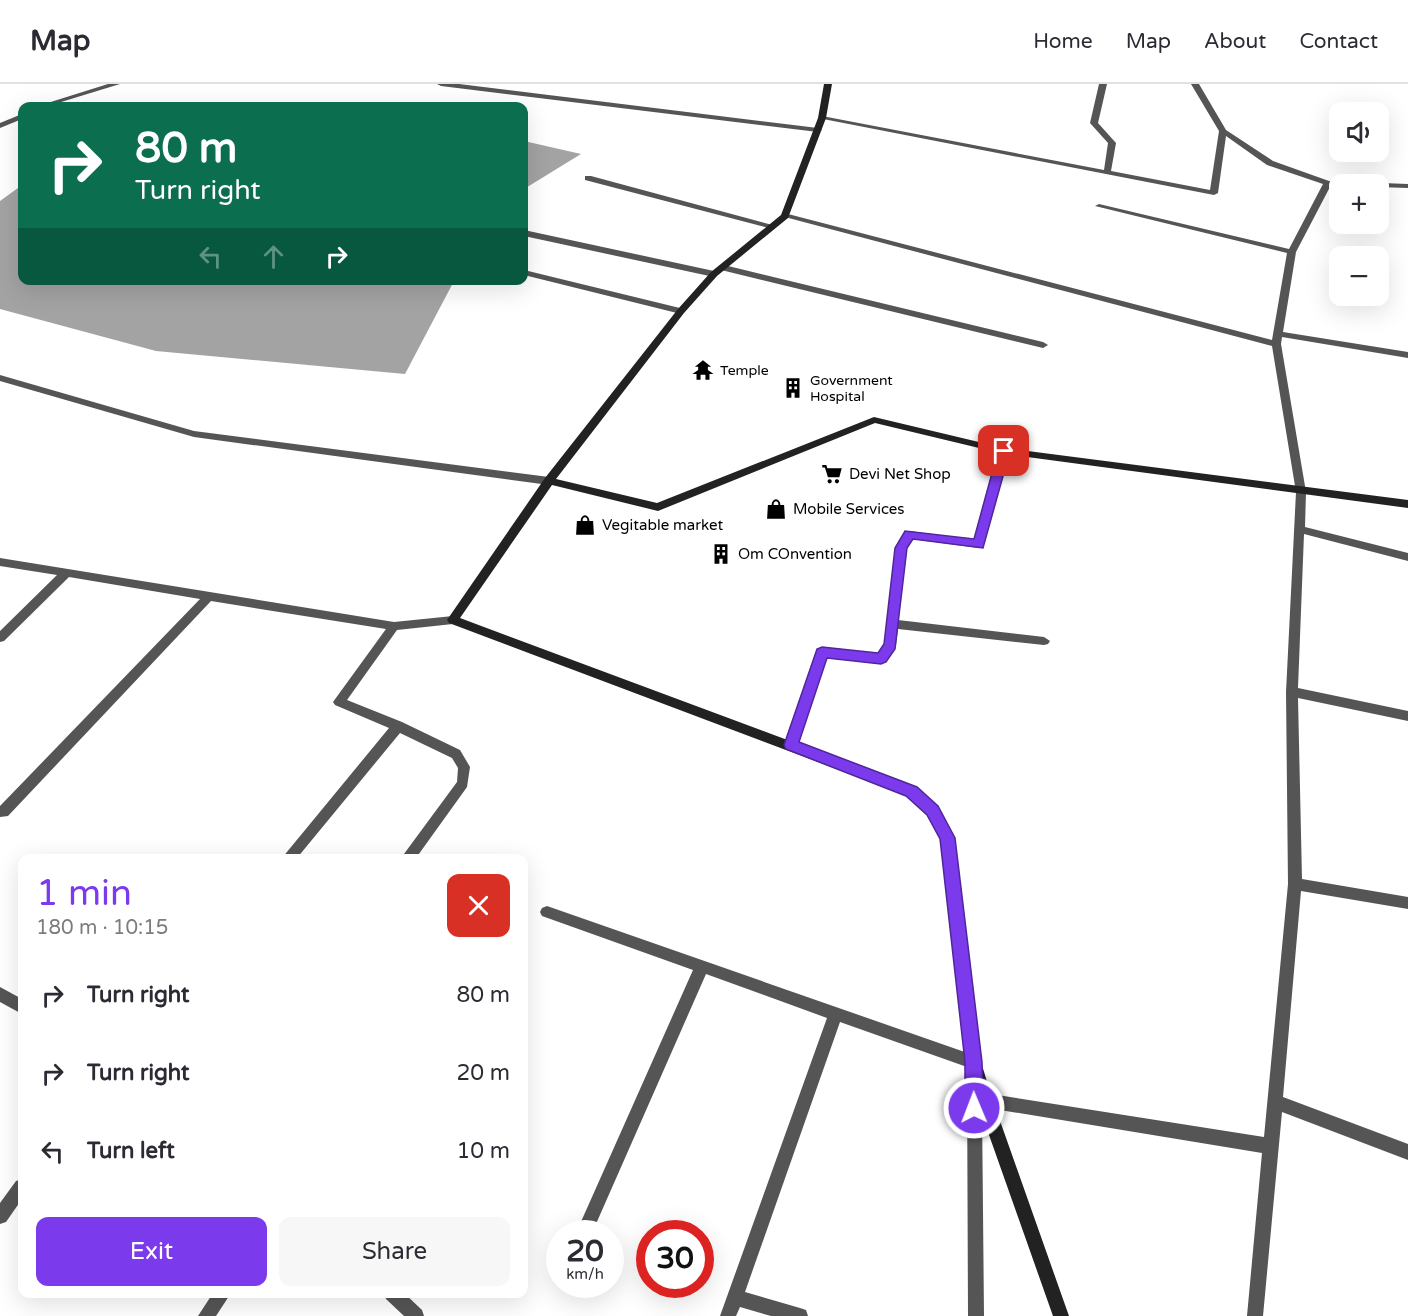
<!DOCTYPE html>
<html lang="en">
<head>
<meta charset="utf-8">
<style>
	body { margin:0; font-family:"Varela Round",sans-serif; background:#f7f7f7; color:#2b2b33; height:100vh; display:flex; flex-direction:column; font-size:22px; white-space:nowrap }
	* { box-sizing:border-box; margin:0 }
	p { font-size:20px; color:#7c7c81 }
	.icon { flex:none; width:33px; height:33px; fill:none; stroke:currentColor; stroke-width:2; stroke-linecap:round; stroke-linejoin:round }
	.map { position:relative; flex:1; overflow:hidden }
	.side { position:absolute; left:18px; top:770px; width:510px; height:444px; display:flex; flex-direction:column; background:#fff; border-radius:12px; box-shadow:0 6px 24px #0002 }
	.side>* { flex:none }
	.top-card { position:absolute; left:18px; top:18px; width:510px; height:183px; border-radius:12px; box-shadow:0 6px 24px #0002; background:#0b6e4f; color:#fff; overflow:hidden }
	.fabs { position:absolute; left:1329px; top:18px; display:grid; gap:12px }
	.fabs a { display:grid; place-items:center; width:60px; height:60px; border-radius:12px; background:#fff; box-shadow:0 6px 24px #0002; font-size:30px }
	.speed { position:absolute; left:546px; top:1136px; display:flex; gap:12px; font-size:30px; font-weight:700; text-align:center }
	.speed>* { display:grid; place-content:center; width:78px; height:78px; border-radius:50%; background:#fff; box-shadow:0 6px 24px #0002; line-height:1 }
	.speed small { font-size:15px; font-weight:400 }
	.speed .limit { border:9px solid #d22; background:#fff; color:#111 }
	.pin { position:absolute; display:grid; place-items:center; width:51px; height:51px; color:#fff; margin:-26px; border-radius:12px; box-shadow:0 3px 9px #0006 }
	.me { position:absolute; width:66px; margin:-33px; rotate:359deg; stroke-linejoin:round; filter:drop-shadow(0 0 4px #0008) }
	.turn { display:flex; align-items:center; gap:21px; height:126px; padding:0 18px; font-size:27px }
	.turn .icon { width:78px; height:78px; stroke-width:2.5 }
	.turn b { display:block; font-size:42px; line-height:51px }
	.lanes { display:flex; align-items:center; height:57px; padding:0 18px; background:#0003; justify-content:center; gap:30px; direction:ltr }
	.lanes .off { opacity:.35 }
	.round { display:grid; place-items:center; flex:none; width:63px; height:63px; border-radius:12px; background:#f7f7f7 }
	.headline { display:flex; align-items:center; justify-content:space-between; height:102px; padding:0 18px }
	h1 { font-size:36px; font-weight:600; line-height:45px; color:#7c3aed }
	.button { display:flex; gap:12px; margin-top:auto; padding:12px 18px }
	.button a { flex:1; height:69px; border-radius:12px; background:#7c3aed; color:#fff; font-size:24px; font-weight:600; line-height:69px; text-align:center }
	.button a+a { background:#f7f7f7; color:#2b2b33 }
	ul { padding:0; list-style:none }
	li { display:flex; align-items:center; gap:18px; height:78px; padding:0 18px }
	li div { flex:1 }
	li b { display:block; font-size:22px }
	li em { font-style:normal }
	header { display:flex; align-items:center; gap:36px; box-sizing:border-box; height:84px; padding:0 30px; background:#fff; border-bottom:2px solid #e1e1e2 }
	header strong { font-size:28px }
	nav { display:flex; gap:33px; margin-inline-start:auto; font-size:21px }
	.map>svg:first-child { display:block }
	.water { fill:#a3a3a3 }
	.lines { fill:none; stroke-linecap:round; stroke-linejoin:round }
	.street { fill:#555; fill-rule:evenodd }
	.secondary { fill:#222; fill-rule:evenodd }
	.route { fill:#7c3aed; stroke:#51269a; stroke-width:1.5 }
	.labels { text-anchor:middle; stroke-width:6; stroke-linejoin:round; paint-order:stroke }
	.far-poi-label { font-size:14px; fill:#000; stroke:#fff; text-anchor:start }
	.poi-label { font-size:15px; fill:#000; stroke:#fff; text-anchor:start }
</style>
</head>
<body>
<header>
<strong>Map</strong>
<nav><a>Home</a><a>Map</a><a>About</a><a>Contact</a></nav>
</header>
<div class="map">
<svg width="1408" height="1232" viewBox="0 0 1408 1232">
	<rect width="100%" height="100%" fill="#fff"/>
	<g class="water">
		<path d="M524,57L581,70L524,105Z"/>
		<path d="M22,101V196L454,197L405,290L156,267L0,225V117Z"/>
	</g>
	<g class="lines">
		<g class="street">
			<path d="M108,0H120L48,22H38Z"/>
			<path d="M437,0H459L818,44L822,46L818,48L441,2Z"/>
			<path d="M1099,0H1107L1098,39L1116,59L1111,87L1210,106L1219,47L1191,0H1199L1226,46L1273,77L1329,97L1408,100V104L1378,103V100L1331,101L1296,168L1283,248L1408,268V274L1282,253L1281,260L1306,408L1305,443L1408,469V477L1304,450L1298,604L1408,627V637L1298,614L1302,795L1408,813V825L1301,807L1283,1013L1408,1060V1076L1282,1028L1263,1232H1247L1262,1069L982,1023L984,1232H968L967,983L840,938L745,1208L800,1224L806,1226L808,1232H771L740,1223L736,1232H720L827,934L706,890L592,1149H576L693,886L542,832L540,828L542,824L547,822L979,973L981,978L982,1011L985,1009L1264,1053L1288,800L1286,608L1296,408L1272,262L781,132L788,130L1272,256L1287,169L1095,122L1099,120L1289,165L1323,100L1267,81L1226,52L1218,109L1214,111L818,34L822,32L1104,86L1108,59L1090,39Z"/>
			<path d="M22,30V35L0,44V39Z"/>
			<path d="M585,92H591L776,142L769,144L585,96Z"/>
			<path d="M524,146L714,187L718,190L714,193L524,152Z"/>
			<path d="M724,181L1043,258L1048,261L1043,264L721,186V182Z"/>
			<path d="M524,186L684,225L685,227L681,230L524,191Z"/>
			<path d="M0,291L194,347L549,393L554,397L549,401L194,353L0,297Z"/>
			<path d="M1004,364L1009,367L983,463L979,464L912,455L906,464L898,536L1044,553L1050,557L1048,560L1044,561L898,545L896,561L885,578L881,580L826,574L797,661L795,665L791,666L787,665L785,661L818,566L822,564L878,570L884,560L897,461L905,448L909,447L975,456L999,367Z"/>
			<path d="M0,474L394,538L453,532L457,533L459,536L457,539L453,540L397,546L347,616L402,638L460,666L470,683L467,703L416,774H401L457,698L458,684L452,674L400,649L297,774H282L389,644L335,621L333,618L386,545L211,517L8,732L0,733V722L200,515L69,493L4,557L0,558V547L57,491L0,482Z"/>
			<path d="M0,903L22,915V930L0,918Z"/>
			<path d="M22,1095V1115L6,1138L0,1140V1119L16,1097Z"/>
			<path d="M213,1209H231L216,1232H198Z"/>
			<path d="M384,1209H404L422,1226L424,1232H404L386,1215Z"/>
		</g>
		<path class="secondary" d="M824,0H832L826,34L788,134L717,192L684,229L556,395L657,419L874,333L1004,364L1408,416V424L1004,370L875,339L658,427L552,401L460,534L916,704L937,723L954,754L981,978L993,1017L1069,1232H1053L977,1017L967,978L941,755L927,731L908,712L449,539L447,536L545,394L678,225L711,188L781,131L818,34Z"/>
	</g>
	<path class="route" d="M1004,363L1010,367L983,464L913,455L907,464L895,565L886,578L881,580L827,574L799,658L917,703L938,722L955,754L982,978L983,1024L980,1030L974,1033L968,1030L965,1024V978L940,755L927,731L906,712L786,665L784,661L817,565L822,563L878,569L884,560L895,464L905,447L974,455L998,367Z"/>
	<defs>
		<g id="temple-bare" transform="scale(1.62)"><path d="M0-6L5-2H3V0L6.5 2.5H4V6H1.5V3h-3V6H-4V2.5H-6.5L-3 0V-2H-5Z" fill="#000" stroke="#fff" stroke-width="2.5" paint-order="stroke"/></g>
		<g id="building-bare" transform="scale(1.62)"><path d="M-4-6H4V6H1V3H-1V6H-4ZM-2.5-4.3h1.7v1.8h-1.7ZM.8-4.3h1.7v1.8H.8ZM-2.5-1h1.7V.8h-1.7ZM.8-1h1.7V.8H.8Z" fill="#000" stroke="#fff" stroke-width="2.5" paint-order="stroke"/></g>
		<g id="supermarket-bare" transform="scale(1.62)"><path d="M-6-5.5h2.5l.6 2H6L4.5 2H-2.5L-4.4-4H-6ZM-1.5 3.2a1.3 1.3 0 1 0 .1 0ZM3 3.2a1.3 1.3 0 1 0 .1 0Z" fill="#000" stroke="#fff" stroke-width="2.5" paint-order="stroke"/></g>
		<g id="shop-bare" transform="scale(1.62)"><path d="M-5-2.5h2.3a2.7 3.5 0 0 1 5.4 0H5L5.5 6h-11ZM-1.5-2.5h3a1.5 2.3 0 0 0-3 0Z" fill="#000" stroke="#fff" stroke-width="2.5" paint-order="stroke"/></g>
	</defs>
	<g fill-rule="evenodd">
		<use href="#temple-bare" x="703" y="286"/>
		<use href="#building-bare" x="793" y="304"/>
		<use href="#supermarket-bare" x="832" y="390"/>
		<use href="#shop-bare" x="776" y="425"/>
		<use href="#shop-bare" x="585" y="441"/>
		<use href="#building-bare" x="721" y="470"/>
	</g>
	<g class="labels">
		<g class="far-poi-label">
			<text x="720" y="291">Temple</text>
			<text x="810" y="301">Government<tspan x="810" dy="16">Hospital</tspan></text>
		</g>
		<g class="poi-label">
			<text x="849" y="395">Devi Net Shop</text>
			<text x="793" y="430">Mobile Services</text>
			<text x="602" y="446">Vegitable market</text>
			<text x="738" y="475">Om COnvention</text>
		</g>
	</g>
</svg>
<div class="fabs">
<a><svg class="icon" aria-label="sound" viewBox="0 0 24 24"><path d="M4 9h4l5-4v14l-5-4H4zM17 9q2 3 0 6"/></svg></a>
<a>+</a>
<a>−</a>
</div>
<div class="speed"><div>20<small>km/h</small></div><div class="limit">30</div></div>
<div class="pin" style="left:1004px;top:367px;background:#d93025"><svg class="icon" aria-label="arrive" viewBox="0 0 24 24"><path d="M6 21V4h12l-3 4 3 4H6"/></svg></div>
<svg class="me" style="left:974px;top:1024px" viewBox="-20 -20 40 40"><circle r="17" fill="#7c3aed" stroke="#fff" stroke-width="3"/><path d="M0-11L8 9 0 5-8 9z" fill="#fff"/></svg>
<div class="top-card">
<div class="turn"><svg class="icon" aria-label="right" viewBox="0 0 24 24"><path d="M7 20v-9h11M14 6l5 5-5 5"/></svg><div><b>80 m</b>Turn right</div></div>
<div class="lanes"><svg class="icon off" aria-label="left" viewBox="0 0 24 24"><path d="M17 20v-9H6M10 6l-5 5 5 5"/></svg><svg class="icon off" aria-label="ahead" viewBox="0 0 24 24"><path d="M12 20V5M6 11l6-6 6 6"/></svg><svg class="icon" aria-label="right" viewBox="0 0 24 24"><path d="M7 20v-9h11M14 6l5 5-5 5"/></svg></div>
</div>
<section class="side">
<div class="headline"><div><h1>1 min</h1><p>180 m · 10:15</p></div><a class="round" style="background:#d93025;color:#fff"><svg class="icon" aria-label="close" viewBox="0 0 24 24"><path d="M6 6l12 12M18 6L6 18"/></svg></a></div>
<ul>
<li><svg class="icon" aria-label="right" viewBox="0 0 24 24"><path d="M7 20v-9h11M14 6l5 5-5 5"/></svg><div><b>Turn right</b></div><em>80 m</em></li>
<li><svg class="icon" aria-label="right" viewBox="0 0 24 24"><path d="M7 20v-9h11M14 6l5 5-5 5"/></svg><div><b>Turn right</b></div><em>20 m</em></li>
<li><svg class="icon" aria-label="left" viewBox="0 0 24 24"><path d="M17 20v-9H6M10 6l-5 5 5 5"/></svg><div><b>Turn left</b></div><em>10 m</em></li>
</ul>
<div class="button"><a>Exit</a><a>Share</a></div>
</section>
</div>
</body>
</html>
